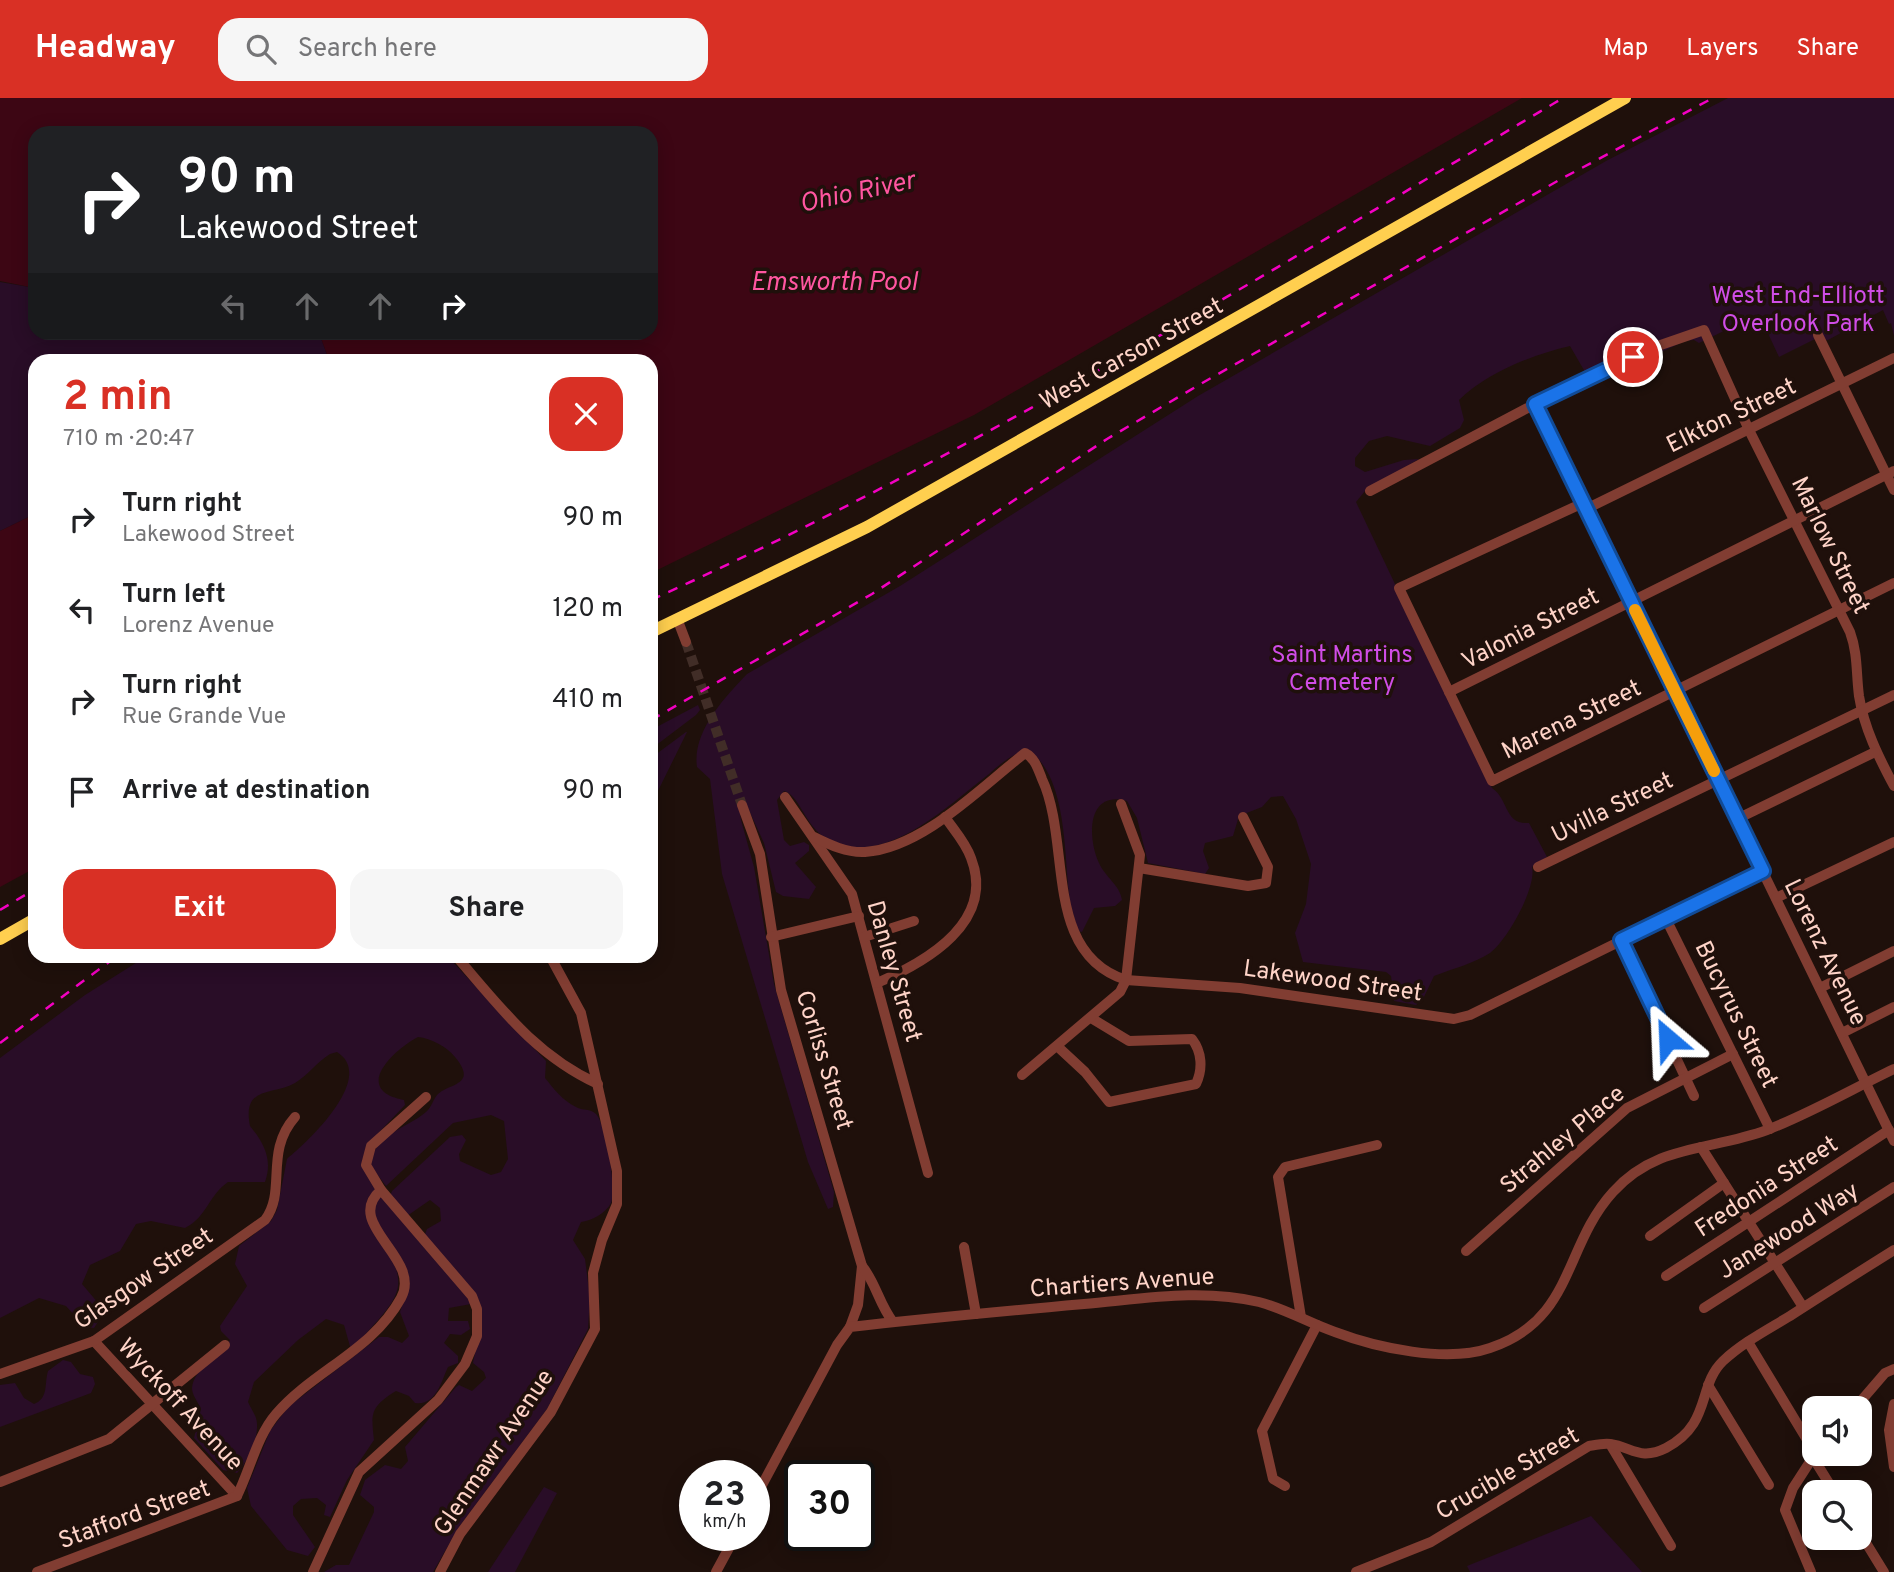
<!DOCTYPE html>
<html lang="en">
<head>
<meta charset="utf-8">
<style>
	body { margin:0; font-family:Overpass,sans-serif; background:#f6f6f6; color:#202124; height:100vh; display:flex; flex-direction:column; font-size:26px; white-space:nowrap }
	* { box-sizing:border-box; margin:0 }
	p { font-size:23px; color:#757577 }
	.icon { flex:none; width:38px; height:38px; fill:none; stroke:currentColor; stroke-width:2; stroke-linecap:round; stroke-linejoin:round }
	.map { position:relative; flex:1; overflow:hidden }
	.details { position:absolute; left:28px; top:256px; width:630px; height:609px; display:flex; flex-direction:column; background:#fff; border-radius:21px; box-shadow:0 4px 18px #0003 }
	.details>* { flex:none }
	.top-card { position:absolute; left:28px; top:28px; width:630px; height:214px; border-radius:21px; box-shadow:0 4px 18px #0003; background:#202124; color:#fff; overflow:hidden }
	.fabs { position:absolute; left:1802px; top:1298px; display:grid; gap:14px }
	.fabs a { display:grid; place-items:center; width:70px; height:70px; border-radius:14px; background:#fff; box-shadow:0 4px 18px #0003; font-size:35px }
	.speed { position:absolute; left:679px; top:1362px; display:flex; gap:14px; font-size:35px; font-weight:700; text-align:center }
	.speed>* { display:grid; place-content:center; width:91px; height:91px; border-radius:50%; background:#fff; box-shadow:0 4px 18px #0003; line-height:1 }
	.speed small { font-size:18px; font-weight:400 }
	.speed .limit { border:4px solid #111; border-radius:10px; background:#fff; color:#111 }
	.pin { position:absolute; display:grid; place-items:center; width:60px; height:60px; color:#fff; margin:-30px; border:4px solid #fff; border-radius:50%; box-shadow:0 2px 7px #0007 }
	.me { position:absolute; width:77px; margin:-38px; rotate:334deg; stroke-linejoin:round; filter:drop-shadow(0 0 5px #0008) }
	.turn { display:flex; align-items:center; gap:24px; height:147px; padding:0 35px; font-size:32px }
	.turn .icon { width:91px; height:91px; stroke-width:2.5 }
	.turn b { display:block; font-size:49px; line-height:60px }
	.lanes { display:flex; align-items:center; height:66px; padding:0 35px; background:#0003; justify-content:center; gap:35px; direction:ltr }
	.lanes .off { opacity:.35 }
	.round { display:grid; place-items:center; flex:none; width:74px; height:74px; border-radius:21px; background:#f6f6f6 }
	.overview { display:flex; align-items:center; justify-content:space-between; height:119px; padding:0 35px }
	h1 { font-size:42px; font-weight:700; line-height:52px; color:#d93025 }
	.action { display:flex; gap:14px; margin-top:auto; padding:14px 35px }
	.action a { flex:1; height:80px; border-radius:21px; background:#d93025; color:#fff; font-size:28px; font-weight:700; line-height:80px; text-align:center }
	.action a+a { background:#f6f6f6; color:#202124 }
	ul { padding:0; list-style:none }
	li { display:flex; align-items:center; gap:21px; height:91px; padding:0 35px }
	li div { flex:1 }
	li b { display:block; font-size:26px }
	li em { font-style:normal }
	header { display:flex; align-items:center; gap:42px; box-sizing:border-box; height:98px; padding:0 35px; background:#d93025; color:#fff }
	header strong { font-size:33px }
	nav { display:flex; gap:38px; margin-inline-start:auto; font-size:24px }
	.search { width:490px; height:63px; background:#f6f6f6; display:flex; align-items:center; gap:18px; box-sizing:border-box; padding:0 24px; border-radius:21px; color:#757577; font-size:26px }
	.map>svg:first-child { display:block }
	.green { fill:#290d27 }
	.water { fill:#3d0614 }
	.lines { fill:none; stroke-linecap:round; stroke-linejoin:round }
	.minor-tunnel { stroke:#412d27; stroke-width:10; stroke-dasharray:10 5; stroke-linecap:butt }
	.minor { stroke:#813d32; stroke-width:10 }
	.major { stroke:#ffcf4f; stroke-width:12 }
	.rail { stroke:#f300c2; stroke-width:2.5; stroke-dasharray:10 9; stroke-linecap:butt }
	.route-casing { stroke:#114b97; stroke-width:18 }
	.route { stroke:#1a73e8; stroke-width:12 }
	.slow { stroke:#f59e0b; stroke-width:12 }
	.labels { text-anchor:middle; stroke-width:7; stroke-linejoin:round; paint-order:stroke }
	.park-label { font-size:24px; fill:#d04de6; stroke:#1f100b }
	.street-label { font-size:24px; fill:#ffd4c8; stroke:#1f100b }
	.water-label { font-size:26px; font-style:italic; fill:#ff56a0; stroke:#1f100b }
</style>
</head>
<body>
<header>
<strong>Headway</strong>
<div class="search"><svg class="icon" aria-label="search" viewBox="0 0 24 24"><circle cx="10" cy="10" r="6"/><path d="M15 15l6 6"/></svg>Search here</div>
<nav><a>Map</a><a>Layers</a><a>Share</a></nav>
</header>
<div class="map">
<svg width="1894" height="1474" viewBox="0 0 1894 1474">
	<rect width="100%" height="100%" fill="#1f100b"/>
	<g class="green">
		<path d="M1728,0H1894V238L1891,225L1889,226L1883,212L1828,242L1815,241L1779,259L1759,216L1699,245L1694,242L1685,243L1592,286L1570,248C1532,257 1488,274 1459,302L1464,322L1460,330L1430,348L1387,338L1369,343L1355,360V368L1365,374L1404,362L1419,361L1365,393L1356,404L1492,690C1509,701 1504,727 1529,725L1547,759L1532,769C1537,789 1507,843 1490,855C1475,865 1452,871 1434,878L1423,901L1416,907L1394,903L1391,878L1386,874L1303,864L1295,835L1306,806L1311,766L1296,721L1283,698L1271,699L1262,709L1239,718L1233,738L1205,745L1203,753L1209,770L1205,776L1148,765L1137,720L1127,703C1087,692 1087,739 1099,765C1105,779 1120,787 1122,802L1115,808L1094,810L1082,834L1078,833C1075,821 1070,808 1069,796C1064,754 1067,681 1030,653C1015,653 1000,666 989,676C951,705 897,759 844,748C805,740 803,698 784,693L777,702L784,742L790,748L804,744L809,747V753L795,765L816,789L809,801L783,798L776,794L764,745L746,706L740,715L741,722L754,769L774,886L834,1094L833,1109L828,1111L808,1064L722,776L710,681L697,669C692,634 724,600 747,576L900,488L1198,298L1606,63Z"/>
		<path d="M0,184L35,190V234L292,235L321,240L329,262H35V416L0,433Z"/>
		<path d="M698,607L700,612L696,617L651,651V632Z"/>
		<path d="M686,634H687L651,707V660Z"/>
		<path d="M147,858H447L546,963L545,980C554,991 562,1002 576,1009C583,1013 590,1010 596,1016C606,1026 617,1091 611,1105C606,1115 591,1123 581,1124L573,1142L585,1161L590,1200L588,1231L547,1311L459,1429L433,1474H324L336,1467H349L374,1414V1409L360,1397L365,1382L385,1367L401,1371L408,1363L405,1349L456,1289L459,1287L472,1293L486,1280L484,1274L473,1265C477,1242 487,1224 478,1201L424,1139L427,1131L441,1123L440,1110L430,1102L407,1118L390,1098L392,1093L450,1039L462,1037L466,1042L459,1056L460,1063L491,1077L501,1074L508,1061L504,1023L491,1017L453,1025L386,1088L370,1067C374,1036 406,1031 426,1014C432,1009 433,1001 438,996C450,985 478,987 455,959C447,949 431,940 418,939C392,953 352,992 404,1002L405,1007L367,1047L362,1064L378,1092L368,1100L366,1111C408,1192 415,1183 351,1252L344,1227L326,1221L298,1242L254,1284L248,1304C251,1311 257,1318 257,1326C258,1342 248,1364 237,1375L223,1372L194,1340L201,1311C198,1304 192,1297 192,1290C194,1269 221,1259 230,1242L221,1233L220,1228L247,1188L235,1166L239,1148L271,1123L277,1112L287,1061C308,1044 377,979 337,954L330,956C317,964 308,977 295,985C272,998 242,987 250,1028C264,1045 273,1062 265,1084H228C208,1098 207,1119 185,1130L151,1123L136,1126L120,1153L90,1167L82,1186L99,1206L103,1216L94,1230L85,1229L66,1208L39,1200L0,1220V960L85,897Z"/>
		<path d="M381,1095L458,1182L471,1206L449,1210L448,1223H468L470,1231L461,1237L450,1236L444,1245L458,1258V1265L448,1269C441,1284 436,1308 415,1305L409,1298L396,1293C370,1309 371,1315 374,1342L347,1382L330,1419L324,1417L326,1407L317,1400L301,1401L293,1408V1417L315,1449L308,1458L287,1452L251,1408L247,1390L270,1333L288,1309L379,1239H388L402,1245L409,1238L400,1214L406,1195L371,1112Z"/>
		<path d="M63,1262L71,1264L80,1276L93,1279L95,1286L91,1295L0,1329V1287L15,1285L24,1300L34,1306C49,1300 44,1286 48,1273Z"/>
		<path d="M544,1389L557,1395L515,1474H488Z"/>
		<path d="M1591,1418L1642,1474H1470L1467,1468Z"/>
	</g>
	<g class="water">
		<path d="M0,0H1522L974,317L651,475V262H329L321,240L292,235L651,234V35H35V190L0,183Z"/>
		<path d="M35,416V770L0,789V433Z"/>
	</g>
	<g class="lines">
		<path class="minor-tunnel" d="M686,544L742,707"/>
		<g class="minor">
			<path d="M1818,237L1894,392"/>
			<path d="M1535,306L1894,1043"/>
			<path d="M1370,393L1535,306L1652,250L1704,232L1749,332L1850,534C1858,556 1856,575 1859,598C1864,630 1879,660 1894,688"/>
			<path d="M1583,405L1399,490L1492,683L1894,485"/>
			<path d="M1586,411L1894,260"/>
			<path d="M678,523L686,544"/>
			<path d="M1449,594L1894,373"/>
			<path d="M785,699L852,796L928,1075"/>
			<path d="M742,707L760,756L781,892L862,1168L858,1207L850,1229"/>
			<path d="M1737,721L1875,654"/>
			<path d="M814,739C830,747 847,755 865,754C923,750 981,689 1025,655C1035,660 1038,671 1042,681C1072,745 1042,855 1126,882L1240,890L1454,921L1470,917L1763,773"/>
			<path d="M1538,769L1894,597"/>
			<path d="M1139,770L1248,788L1266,785L1268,769L1243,719"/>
			<path d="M1776,800L1894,744"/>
			<path d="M1666,821L1770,1031"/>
			<path d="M771,839L859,818"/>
			<path d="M864,839L914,823"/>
			<path d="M1621,843L1694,998"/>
			<path d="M456,858C500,909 535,957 598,986"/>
			<path d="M877,885C926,864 996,824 971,760C966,745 954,732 945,719"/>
			<path d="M1820,890L1894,853"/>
			<path d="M1842,935L1894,909"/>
			<path d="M1057,948L1085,974L1109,1004L1196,986C1203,971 1202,954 1192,941L1129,943L1091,920"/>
			<path d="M1022,977L1120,894L1126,882L1140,757L1121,706"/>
			<path d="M1701,1049L1803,1209"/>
			<path d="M1650,1138L1724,1085"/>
			<path d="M964,1149L976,1216"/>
			<path d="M1466,1153L1627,1010L1733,956"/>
			<path d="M862,1168C876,1185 879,1206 893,1224"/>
			<path d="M1666,1178L1889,1032"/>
			<path d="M1704,1210L1894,1089"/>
			<path d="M1301,1219L1278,1079L1285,1069L1377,1047"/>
			<path d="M94,1243L237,1398"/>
			<path d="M1748,1244L1815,1355"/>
			<path d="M0,1276L94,1243L265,1122C287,1093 264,1054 295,1019"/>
			<path d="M1708,1287L1769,1387"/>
			<path d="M1894,1306L1889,1332L1894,1369"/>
			<path d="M1854,1311L1885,1275L1894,1271"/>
			<path d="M1610,1346L1671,1448"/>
			<path d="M1815,1356L1817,1366L1835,1395"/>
			<path d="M0,1384L109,1341L225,1247"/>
			<path d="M1285,1388L1273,1381L1262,1333L1317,1227"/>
			<path d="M754,1402L837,1247L850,1229C928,1220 1006,1213 1084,1206C1142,1201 1201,1190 1259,1204C1286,1211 1309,1225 1335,1234C1377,1250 1447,1265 1490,1250C1574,1222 1563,1149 1613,1094C1657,1045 1711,1053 1767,1032C1811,1015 1852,991 1894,971"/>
			<path d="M1860,1435L1884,1474"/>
			<path d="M37,1474L237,1398C250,1372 257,1338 276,1316C314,1272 372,1253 401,1200C423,1160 342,1126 381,1092"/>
			<path d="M313,1474L359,1374L438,1302L465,1266L477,1238V1211L472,1198L381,1092L366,1067L371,1048L426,999"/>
			<path d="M440,1474L460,1436L551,1314L595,1231L593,1175L602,1142L617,1106V1073L581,915L550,858"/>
			<path d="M716,1474L736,1437"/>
			<path d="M1356,1474L1431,1444L1589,1348C1595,1347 1604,1345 1610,1346C1632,1349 1640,1363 1666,1350C1712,1326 1697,1288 1723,1263C1742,1245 1767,1232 1790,1218C1824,1196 1859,1174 1894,1152"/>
			<path d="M1811,1474L1785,1412L1793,1390L1815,1356"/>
		</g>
		<g class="major">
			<path d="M651,534L867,429L1625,0"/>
			<path d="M0,841L35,821"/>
		</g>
		<g class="rail">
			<path d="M651,502C968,359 1264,177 1563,0"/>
			<path d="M651,622L872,496L1107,341L1204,284L1561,81L1713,0"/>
			<path d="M0,812L35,791"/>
			<path d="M0,945L117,858"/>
		</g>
	</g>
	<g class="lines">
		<g class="route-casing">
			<path id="route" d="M1633,259L1535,306L1763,773L1621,842L1668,941"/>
		</g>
		<use href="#route" class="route"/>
		<path class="slow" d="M1635,512L1714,673"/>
	</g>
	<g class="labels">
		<g class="park-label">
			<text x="1798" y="205">West End-Elliott<tspan x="1798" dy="28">Overlook Park</tspan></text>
			<text x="1342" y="564">Saint Martins<tspan x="1342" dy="28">Cemetery</tspan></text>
		</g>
		<g class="street-label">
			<text transform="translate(1131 255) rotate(-29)" y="8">West Carson Street</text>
			<text transform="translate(1731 317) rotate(-26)" y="8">Elkton Street</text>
			<text transform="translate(1831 447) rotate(64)" y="8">Marlow Street</text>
			<text transform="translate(1530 530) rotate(-27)" y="8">Valonia Street</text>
			<text transform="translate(1571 621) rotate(-26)" y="8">Marena Street</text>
			<text transform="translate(1612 709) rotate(-26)" y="8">Uvilla Street</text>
			<text transform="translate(1826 854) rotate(64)" y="8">Lorenz Avenue</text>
			<text transform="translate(895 873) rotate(74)" y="8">Danley Street</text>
			<text transform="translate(1333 882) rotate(8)" y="8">Lakewood Street</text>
			<text transform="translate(1737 916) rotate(64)" y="8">Bucyrus Street</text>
			<text transform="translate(825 962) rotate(73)" y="8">Corliss Street</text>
			<text transform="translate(1562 1041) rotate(-40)" y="8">Strahley Place</text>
			<text transform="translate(1766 1088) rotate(-33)" y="8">Fredonia Street</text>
			<text transform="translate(1788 1132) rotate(-32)" y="8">Janewood Way</text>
			<text transform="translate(143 1180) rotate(-34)" y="8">Glasgow Street</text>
			<text transform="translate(1122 1184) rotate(-4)" y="8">Chartiers Avenue</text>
			<text transform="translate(181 1306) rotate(47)" y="8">Wyckoff Avenue</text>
			<text transform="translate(493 1354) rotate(-56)" y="8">Glenmawr Avenue</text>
			<text transform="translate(1507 1375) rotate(-30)" y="8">Crucible Street</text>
			<text transform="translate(134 1416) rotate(-20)" y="8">Stafford Street</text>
		</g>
		<g class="water-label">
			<text transform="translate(857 93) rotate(-12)" y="9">Ohio River</text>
			<text x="834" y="192">Emsworth Pool</text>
		</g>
	</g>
</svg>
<div class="fabs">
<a><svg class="icon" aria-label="sound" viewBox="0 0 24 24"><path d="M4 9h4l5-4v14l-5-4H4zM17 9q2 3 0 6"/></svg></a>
<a><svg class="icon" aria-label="search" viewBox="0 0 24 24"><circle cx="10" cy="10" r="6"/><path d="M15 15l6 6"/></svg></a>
</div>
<div class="speed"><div>23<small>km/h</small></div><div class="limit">30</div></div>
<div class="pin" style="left:1633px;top:259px;background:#d93025"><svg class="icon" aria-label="arrive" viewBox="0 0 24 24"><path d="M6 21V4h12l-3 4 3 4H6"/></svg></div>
<svg class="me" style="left:1668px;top:941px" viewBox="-20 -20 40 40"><path d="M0-17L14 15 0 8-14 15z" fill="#1a73e8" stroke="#fff" stroke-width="4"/></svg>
<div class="top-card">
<div class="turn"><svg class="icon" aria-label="right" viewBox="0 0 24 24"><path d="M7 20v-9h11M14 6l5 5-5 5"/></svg><div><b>90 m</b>Lakewood Street</div></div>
<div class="lanes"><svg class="icon off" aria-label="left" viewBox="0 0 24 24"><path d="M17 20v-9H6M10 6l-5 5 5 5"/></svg><svg class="icon off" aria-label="ahead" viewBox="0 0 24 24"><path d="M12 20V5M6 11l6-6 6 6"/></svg><svg class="icon off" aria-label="ahead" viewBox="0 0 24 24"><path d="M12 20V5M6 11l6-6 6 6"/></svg><svg class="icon" aria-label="right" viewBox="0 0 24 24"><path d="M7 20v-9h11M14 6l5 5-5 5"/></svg></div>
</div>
<section class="details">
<div class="overview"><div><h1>2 min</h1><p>710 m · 20:47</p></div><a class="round" style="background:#d93025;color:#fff"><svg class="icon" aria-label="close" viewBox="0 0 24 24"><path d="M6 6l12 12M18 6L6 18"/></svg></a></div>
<ul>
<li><svg class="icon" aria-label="right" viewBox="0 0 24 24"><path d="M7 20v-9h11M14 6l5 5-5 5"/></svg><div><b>Turn right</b><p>Lakewood Street</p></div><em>90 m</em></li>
<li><svg class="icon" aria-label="left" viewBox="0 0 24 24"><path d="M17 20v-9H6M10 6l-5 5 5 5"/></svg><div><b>Turn left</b><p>Lorenz Avenue</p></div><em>120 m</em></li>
<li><svg class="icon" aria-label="right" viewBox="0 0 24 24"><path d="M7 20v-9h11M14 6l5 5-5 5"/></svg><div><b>Turn right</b><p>Rue Grande Vue</p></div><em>410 m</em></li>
<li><svg class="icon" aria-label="arrive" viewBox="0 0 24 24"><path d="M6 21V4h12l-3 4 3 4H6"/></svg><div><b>Arrive at destination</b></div><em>90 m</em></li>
</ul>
<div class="action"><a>Exit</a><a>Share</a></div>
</section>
</div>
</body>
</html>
